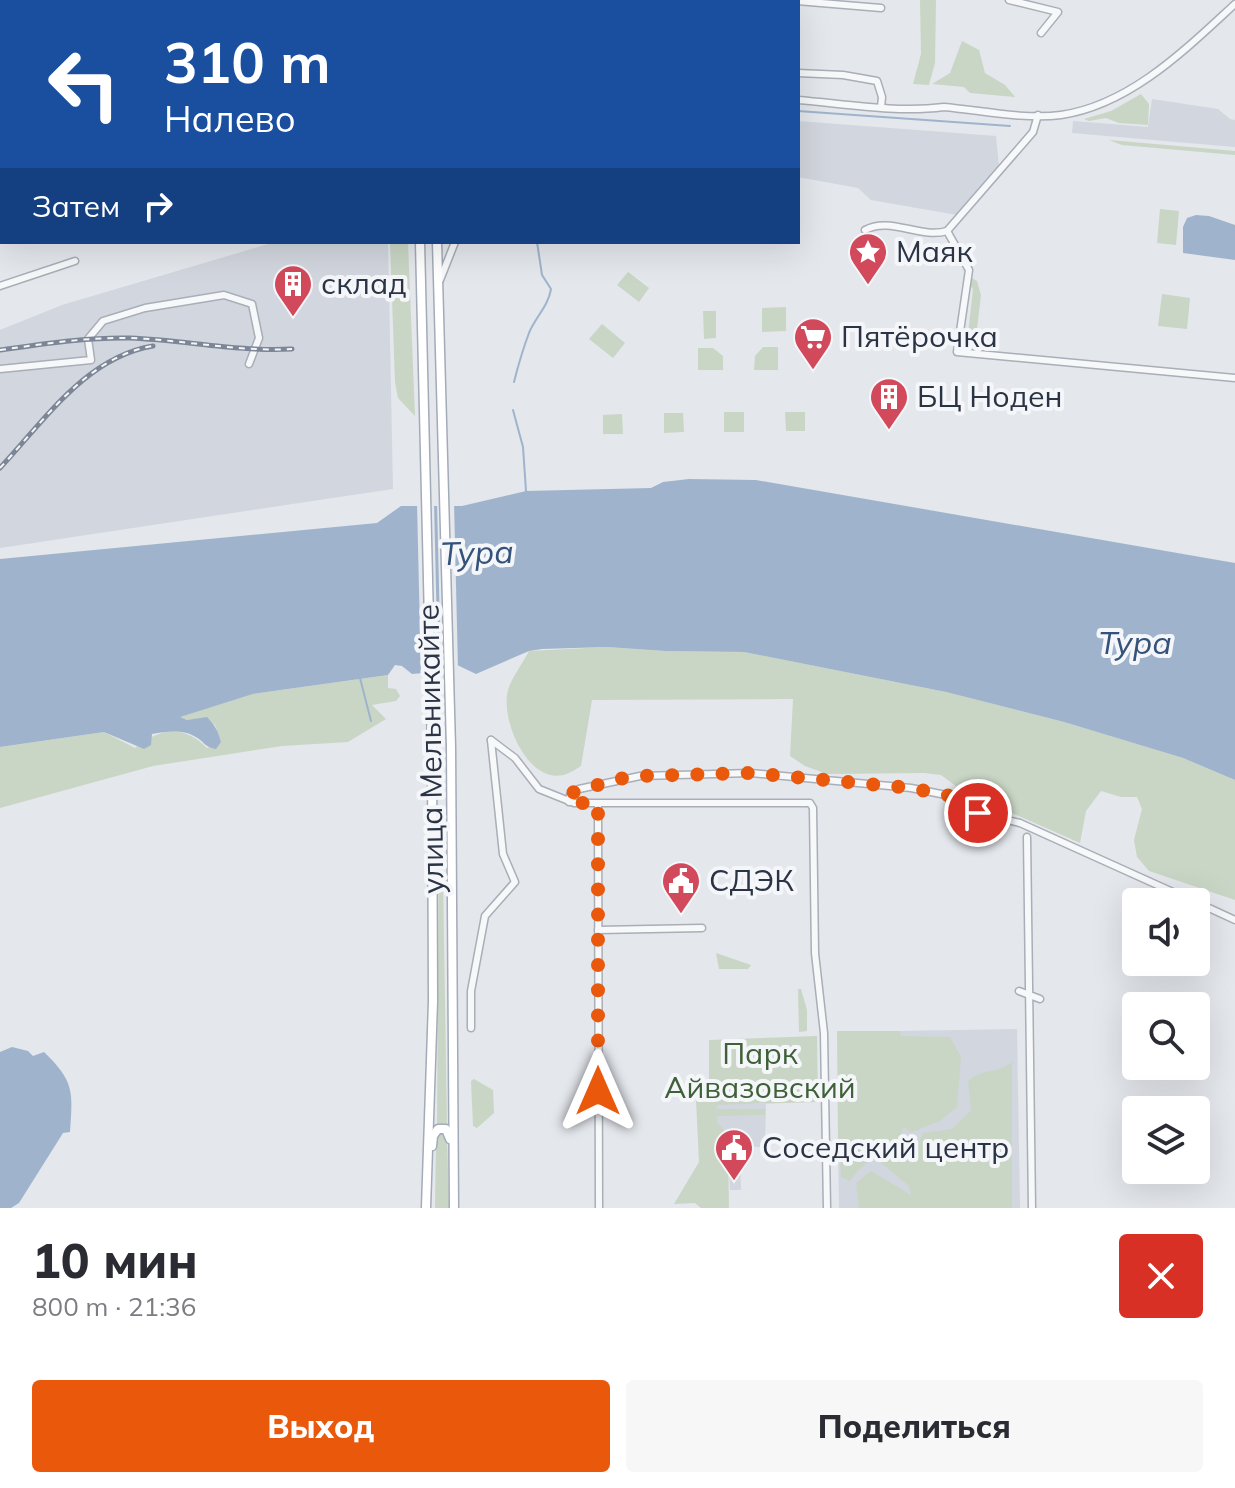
<!DOCTYPE html>
<html lang="ru">
<head>
<meta charset="utf-8">
<style>
	body { margin:0; font-family:Mulish,sans-serif; background:#f7f7f7; color:#2b2b33; height:100vh; display:flex; flex-direction:column; font-size:30px; white-space:nowrap }
	* { box-sizing:border-box; margin:0 }
	p { font-size:26px; color:#7c7c81 }
	.icon { flex:none; width:44px; height:44px; fill:none; stroke:currentColor; stroke-width:2; stroke-linecap:round; stroke-linejoin:round }
	.map { position:relative; height:1208px; overflow:hidden }
	.drawer { display:flex; flex-direction:column; background:#fff; flex:1 }
	.drawer>* { flex:none }
	.top-card { position:absolute; left:0px; top:0px; width:800px; height:244px; box-shadow:0 8px 32px #0002; background:#1a4fa0; color:#fff; overflow:hidden }
	.buttons { position:absolute; left:1122px; top:888px; display:grid; gap:16px }
	.buttons a { display:grid; place-items:center; width:88px; height:88px; border-radius:8px; background:#fff; box-shadow:0 8px 32px #0002; font-size:40px }
	.pin { position:absolute; display:grid; place-items:center; width:68px; height:68px; color:#fff; margin:-34px; border:4px solid #fff; border-radius:50%; box-shadow:0 2px 8px #0007 }
	.me { position:absolute; width:88px; margin:-44px; rotate:0deg; stroke-linejoin:round; filter:drop-shadow(0 0 6px #0008) }
	.turn { display:flex; align-items:center; gap:28px; height:168px; padding:0 32px; font-size:36px }
	.turn .icon { width:104px; height:104px; stroke-width:2.5 }
	.turn b { display:block; font-size:56px; line-height:68px }
	.then { display:flex; align-items:center; height:76px; padding:0 32px; background:#0003; gap:16px; font-size:30px }
	.round { display:grid; place-items:center; flex:none; width:84px; height:84px; border-radius:8px; background:#f7f7f7 }
	.headline { display:flex; align-items:center; justify-content:space-between; height:136px; padding:0 32px }
	h1 { font-size:48px; font-weight:800; line-height:60px }
	.primary-button { display:flex; gap:16px; margin-top:auto; padding:16px 32px }
	.primary-button a { flex:1; height:92px; border-radius:8px; background:#ea580c; color:#fff; font-size:32px; font-weight:800; line-height:92px; text-align:center }
	.primary-button a+a { background:#f7f7f7; color:#2b2b33 }
	.map>svg:first-child { display:block }
	.built { fill:#d2d6de }
	.green { fill:#c9d6c5 }
	.water { fill:#9fb4cc }
	.pier { fill:#e4e7ec }
	.lines { fill:none; stroke-linecap:round; stroke-linejoin:round }
	.stream { stroke:#9fb4cc; stroke-width:2 }
	.minor-casing { stroke:#a9aeb7; stroke-width:9 }
	.major-casing { stroke:#a3abb8; stroke-width:11 }
	.minor { stroke:#f7f8fa; stroke-width:6 }
	.major { stroke:#fff; stroke-width:8 }
	.rail-casing { stroke:#7d8696; stroke-width:5 }
	.rail { stroke:#f4f6f9; stroke-width:2; stroke-dasharray:6; stroke-linecap:butt }
	.route { stroke:#ea580c; stroke-width:14; stroke-dasharray:0 25.2 }
	.labels { text-anchor:middle; stroke-width:8; stroke-linejoin:round; paint-order:stroke }
	.poi-label { font-size:30px; fill:#2b3445; stroke:#f4f6f9; text-anchor:start }
	.street-label { font-size:30px; fill:#2b3445; stroke:#f4f6f9 }
	.park-label { font-size:30px; fill:#3f6138; stroke:#f4f6f9 }
	.water-label { font-size:32px; font-style:italic; fill:#34527a; stroke:#f4f6f9 }
</style>
</head>
<body>
<div class="map">
<svg width="1235" height="1208" viewBox="0 0 1235 1208">
	<rect width="100%" height="100%" fill="#e4e7ec"/>
	<g class="built">
		<path d="M1152,99L1218,109L1230,119L1235,120V147L1072,133L1073,121L1148,127Z"/>
		<path d="M798,121L996,136L999,167L957,215L871,200L858,188L798,177Z"/>
		<path d="M275,242H388L393,489L0,548V330L62,305Z"/>
		<path d="M1017,1029L1020,1208H839L838,1139L902,1138L900,1031Z"/>
		<path d="M717,1104H766L765,1147H740L741,1190H730L728,1147H724L717,1122Z"/>
	</g>
	<g class="green">
		<path d="M920,0H936L935,63L929,85L913,84L921,54Z"/>
		<path d="M962,41L979,50L985,73L1005,85L1015,97L970,93L964,87L932,84L950,73Z"/>
		<path d="M1141,94L1149,104L1148,125L1119,123L1106,118L1089,121L1084,119L1111,111Z"/>
		<path d="M1109,140L1235,151V155L1122,145Z"/>
		<path d="M1160,209L1179,211L1176,245L1157,243Z"/>
		<path d="M390,242H408L415,416L398,398L395,382Z"/>
		<path d="M628,272L649,288L639,302L617,285Z"/>
		<path d="M970,277L977,281L981,295L975,346L971,350L963,347V343H967L973,289L969,285Z"/>
		<path d="M1162,294L1190,298L1187,329L1158,326Z"/>
		<path d="M786,307V331L762,332V308Z"/>
		<path d="M703,311H716V338L704,339Z"/>
		<path d="M602,324L625,343L613,358L589,339Z"/>
		<path d="M763,347H778V370H754L755,356Z"/>
		<path d="M698,348H713L723,356V370H698Z"/>
		<rect x="724" y="412" width="20" height="20"/>
		<path d="M785,412H805V431H786Z"/>
		<path d="M664,413H683L684,432L664,433Z"/>
		<path d="M622,414L623,434H603V415Z"/>
		<path d="M607,647L665,651L744,652L946,692L1064,722L1183,758L1235,780V900L1149,871L1137,857L1134,840L1142,809L1137,797H1121L1101,791L1086,811L1080,843L964,792L941,775L924,773L827,774L805,766L790,756L793,699L592,700L581,766C576,769 569,774 563,775C527,783 500,719 508,690C512,677 523,663 529,651Z"/>
		<path d="M388,675V688L396,689L400,696L396,701L372,705L386,719L348,742L282,746L153,766L0,808V747L104,732L135,748C160,728 183,724 207,748L221,742L215,725L207,718L187,720L178,717L253,694Z"/>
		<path d="M442,818L447,1125L437,1124L439,819Z"/>
		<path d="M716,953L751,965L748,969H719Z"/>
		<path d="M798,989H801L807,1010V1031L799,1032Z"/>
		<path d="M837,1031H900L901,1036L950,1037L961,1057L957,1107L940,1121L912,1132L903,1127L900,1141C877,1157 867,1158 850,1181L841,1177L840,1140L838,1139Z"/>
		<path d="M817,1036L818,1102L717,1105V1109H765V1115L717,1116V1122L724,1130V1147H728L729,1208H701L695,1203L674,1204L699,1162L696,1100L709,1099V1040Z"/>
		<path d="M1012,1062V1208H859L856,1183L871,1171L911,1195L909,1186L881,1163L891,1156L910,1161L923,1133L952,1129L971,1110L968,1081C987,1066 993,1076 1012,1062Z"/>
		<path d="M474,1079L493,1090L494,1113L477,1128L473,1126L471,1081Z"/>
		<path d="M442,1133L447,1136L449,1208H435L436,1136Z"/>
	</g>
	<g class="water">
		<path d="M1196,215L1209,216L1235,225V260L1183,253V227L1187,218Z"/>
		<path d="M689,479L756,480L1235,563V780L1183,758L1064,722L946,692L744,652L665,651L607,647L542,649L529,651L476,674L453,663L434,672L412,674L402,666L395,665L388,675L253,694L180,717L187,720L207,717C215,725 218,731 221,742L216,749C205,748 203,740 194,736C181,729 166,732 152,734L151,745L144,749L104,732L0,747V559L377,523L401,506H462L526,491L651,488L663,482Z"/>
		<path d="M12,1047L28,1051L33,1056L44,1052C74,1081 73,1091 70,1132L63,1133L19,1203L11,1208H0V1052Z"/>
	</g>
	<g class="pier">
		<path d="M417,502H434L438,674L421,677Z"/>
		<path d="M437,502H454L458,669L452,667L441,672Z"/>
	</g>
	<g class="lines">
		<g class="stream">
			<path d="M798,111L1010,126"/>
			<path d="M514,382C518,366 523,349 529,333C536,316 548,307 551,289L542,275L537,242"/>
			<path d="M513,410L523,447L526,491"/>
			<path d="M360,678L371,721"/>
		</g>
		<g class="minor-casing">
			<g id="minor">
				<path d="M785,0L881,8"/>
				<path d="M1009,0L1058,12L1041,33"/>
				<path d="M764,2L765,0"/>
				<path d="M798,73L843,75L877,81L882,97L881,107"/>
				<path d="M798,100C846,104 896,113 944,107C979,110 1025,120 1061,115C1130,105 1186,49 1235,4"/>
				<path d="M0,145L2,144"/>
				<path d="M865,230C890,216 920,239 947,231L1033,132L1038,115"/>
				<path d="M947,231L969,270L957,352L1235,378"/>
				<path d="M440,280L455,242"/>
				<path d="M0,286L75,261"/>
				<path d="M0,369L91,360L88,339L103,321L145,308L224,295L252,304L259,338L249,364"/>
				<path d="M491,740L515,758L539,789L574,803H810L813,808L815,953L824,1033L827,1208"/>
				<path d="M569,802L570,795L579,789L640,776L751,773L911,788L951,796L978,813L1020,823L1195,902"/>
				<path d="M598,804L599,1208"/>
				<path d="M1027,837L1032,1208"/>
				<path d="M1196,902L1235,920"/>
				<path d="M598,930L702,928"/>
				<path d="M1019,991L1040,999"/>
				<path d="M471,1028V991L485,916L515,882L503,854L491,740"/>
			</g>
		</g>
		<g class="major-casing">
			<g id="major">
				<path d="M321,2L322,0"/>
				<path d="M337,2V0"/>
				<path d="M452,2L453,0"/>
				<path d="M475,2L476,0"/>
				<path d="M557,2V0"/>
				<path d="M566,2V0"/>
				<path d="M0,37L2,36"/>
				<path d="M420,242L432,748L433,1001L426,1208"/>
				<path d="M437,242L451,747L454,1208"/>
				<path d="M432,1146L433,1136L438,1129H446L450,1139"/>
			</g>
		</g>
		<use href="#minor" class="minor"/>
		<use href="#major" class="major"/>
		<g class="rail-casing">
			<g id="rail">
				<path d="M0,350C43,344 87,337 130,338C185,340 238,352 292,349"/>
				<path d="M0,468C44,421 86,357 153,346"/>
			</g>
		</g>
		<use href="#rail" class="rail"/>
	</g>
	<g class="lines">
		<path class="route" d="M598,1091V804L569,802L570,795L574,792L618,779L640,776L751,773L911,788L951,796L978,813"/>
	</g>
	<defs>
		<g id="sight-pin" transform="scale(2)"><path d="M0 17L-7.5 6A9.5 9.5 0 1 1 7.5 6Z" fill="#d1495b" stroke="#f4f6f9"/><path d="M0-6L1.8-2.2L6-1.7L2.9 1.2L3.7 5.4L0 3.3L-3.7 5.4L-2.9 1.2L-6-1.7L-1.8-2.2Z" fill="#fff"/></g>
		<g id="building-pin" transform="scale(2)"><path d="M0 17L-7.5 6A9.5 9.5 0 1 1 7.5 6Z" fill="#d1495b" stroke="#f4f6f9"/><path d="M-4-6H4V6H1V3H-1V6H-4ZM-2.5-4.3h1.7v1.8h-1.7ZM.8-4.3h1.7v1.8H.8ZM-2.5-1h1.7V.8h-1.7ZM.8-1h1.7V.8H.8Z" fill="#fff"/></g>
		<g id="supermarket-pin" transform="scale(2)"><path d="M0 17L-7.5 6A9.5 9.5 0 1 1 7.5 6Z" fill="#d1495b" stroke="#f4f6f9"/><path d="M-6-5.5h2.5l.6 2H6L4.5 2H-2.5L-4.4-4H-6ZM-1.5 3.2a1.3 1.3 0 1 0 .1 0ZM3 3.2a1.3 1.3 0 1 0 .1 0Z" fill="#fff"/></g>
		<g id="civic-pin" transform="scale(2)"><path d="M0 17L-7.5 6A9.5 9.5 0 1 1 7.5 6Z" fill="#d1495b" stroke="#f4f6f9"/><path d="M-.6-6.5H3V-4.5H.6V-3L4-1V1h2V6H-6V1h2V-1L-.6-3ZM-1.2 2.5V6h2.4V2.5Z" fill="#fff"/></g>
	</defs>
	<g fill-rule="evenodd">
		<use href="#sight-pin" x="868" y="252"/>
		<use href="#building-pin" x="293" y="284"/>
		<use href="#supermarket-pin" x="813" y="337"/>
		<use href="#building-pin" x="889" y="397"/>
		<use href="#civic-pin" x="681" y="881"/>
		<use href="#civic-pin" x="734" y="1148"/>
	</g>
	<g class="labels">
		<g class="poi-label">
			<text x="896" y="262">Маяк</text>
			<text x="321" y="294">склад</text>
			<text x="841" y="347">Пятёрочка</text>
			<text x="917" y="407">БЦ Ноден</text>
			<text x="709" y="891">СДЭК</text>
			<text x="762" y="1158">Соседский центр</text>
		</g>
		<g class="street-label">
			<text transform="translate(431 749) rotate(-91)" y="10">улица Мельникайте</text>
		</g>
		<g class="park-label">
			<text x="760" y="1064">Парк<tspan x="760" dy="34">Айвазовский</tspan></text>
		</g>
		<g class="water-label">
			<text transform="translate(477 553) rotate(-2)" y="11">Тура</text>
			<text x="1135" y="654">Тура</text>
		</g>
	</g>
</svg>
<div class="buttons">
<a><svg class="icon" aria-label="sound" viewBox="0 0 24 24"><path d="M4 9h4l5-4v14l-5-4H4zM17 9q2 3 0 6"/></svg></a>
<a><svg class="icon" aria-label="search" viewBox="0 0 24 24"><circle cx="10" cy="10" r="6"/><path d="M15 15l6 6"/></svg></a>
<a><svg class="icon" aria-label="layers" viewBox="0 0 24 24"><path d="M12 4l9 5-9 5-9-5zM3 14l9 5 9-5"/></svg></a>
</div>
<div class="pin" style="left:978px;top:813px;background:#d93025"><svg class="icon" aria-label="arrive" viewBox="0 0 24 24"><path d="M6 21V4h12l-3 4 3 4H6"/></svg></div>
<svg class="me" style="left:598px;top:1091px" viewBox="-20 -20 40 40"><path d="M0-17L14 15 0 8-14 15z" fill="#ea580c" stroke="#fff" stroke-width="4"/></svg>
<div class="top-card">
<div class="turn"><svg class="icon" aria-label="left" viewBox="0 0 24 24"><path d="M17 20v-9H6M10 6l-5 5 5 5"/></svg><div><b>310 m</b>Налево</div></div>
<div class="then">Затем<svg class="icon" aria-label="right" viewBox="0 0 24 24"><path d="M7 20v-9h11M14 6l5 5-5 5"/></svg></div>
</div>
</div>
<section class="drawer">
<div class="headline"><div><h1>10 мин</h1><p>800 m · 21:36</p></div><a class="round" style="background:#d93025;color:#fff"><svg class="icon" aria-label="close" viewBox="0 0 24 24"><path d="M6 6l12 12M18 6L6 18"/></svg></a></div>
<div class="primary-button"><a>Выход</a><a>Поделиться</a></div>
</section>
</body>
</html>
